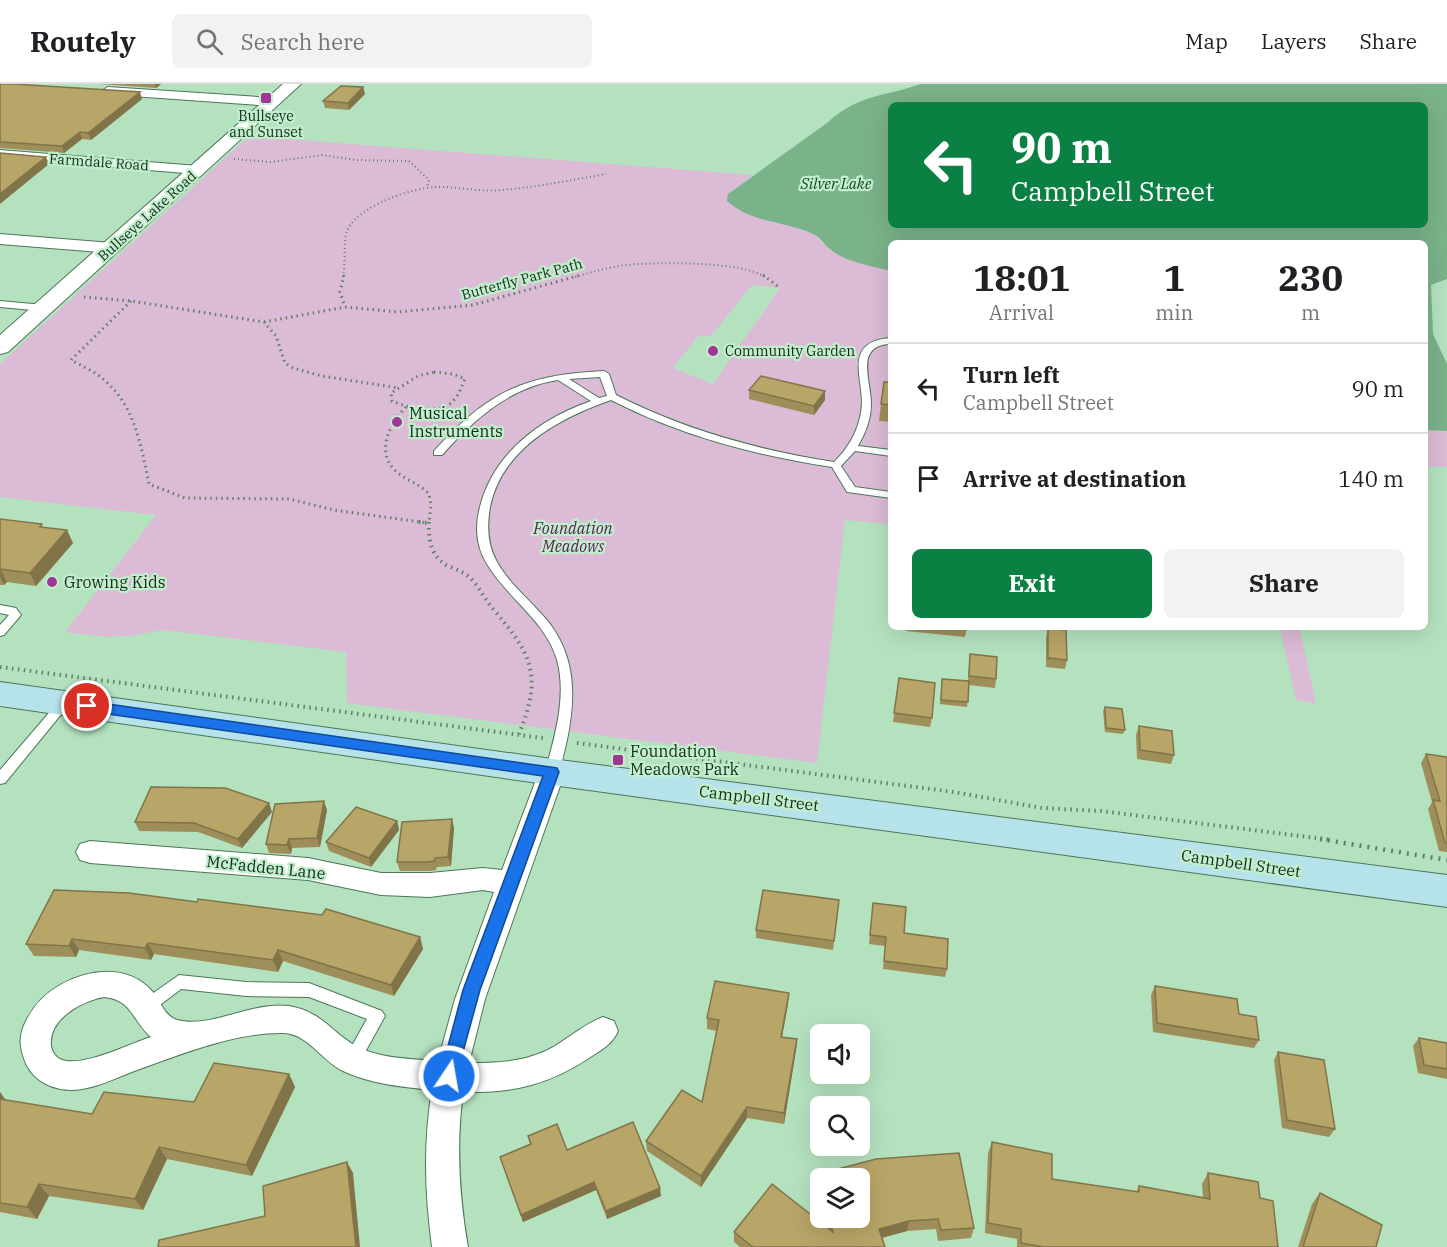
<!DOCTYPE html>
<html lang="en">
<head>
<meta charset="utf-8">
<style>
	body { margin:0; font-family:"IBM Plex Serif",serif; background:#f2f2f2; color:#202124; height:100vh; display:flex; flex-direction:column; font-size:22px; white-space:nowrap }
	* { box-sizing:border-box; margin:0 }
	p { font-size:20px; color:#757577 }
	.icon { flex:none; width:33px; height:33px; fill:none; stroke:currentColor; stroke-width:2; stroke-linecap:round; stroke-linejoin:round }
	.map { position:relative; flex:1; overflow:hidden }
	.drawer { position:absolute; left:888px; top:156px; width:540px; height:390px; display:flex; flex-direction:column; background:#fff; border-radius:9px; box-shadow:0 6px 24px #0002 }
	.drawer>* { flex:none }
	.guide { position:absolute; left:888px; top:18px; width:540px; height:126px; border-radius:9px; box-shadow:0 6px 24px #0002; background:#0b8043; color:#fff; overflow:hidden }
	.tools { position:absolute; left:810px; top:940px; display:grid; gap:12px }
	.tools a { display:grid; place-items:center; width:60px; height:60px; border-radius:9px; background:#fff; box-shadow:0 6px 24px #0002; font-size:30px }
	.pin { position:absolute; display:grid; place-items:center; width:51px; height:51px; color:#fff; margin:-26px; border:3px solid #fff; border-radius:50%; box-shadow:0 2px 6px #0007 }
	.me { position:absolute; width:66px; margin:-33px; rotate:12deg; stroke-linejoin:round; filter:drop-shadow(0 0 4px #0008) }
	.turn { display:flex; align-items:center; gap:21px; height:126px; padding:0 24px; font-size:27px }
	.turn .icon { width:78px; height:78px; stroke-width:2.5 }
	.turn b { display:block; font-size:42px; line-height:51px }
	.eta { display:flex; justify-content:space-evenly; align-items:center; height:102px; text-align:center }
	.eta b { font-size:36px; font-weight:700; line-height:42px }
	.primary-button { display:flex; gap:12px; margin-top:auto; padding:12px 24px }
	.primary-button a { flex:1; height:69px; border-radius:9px; background:#0b8043; color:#fff; font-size:24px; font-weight:700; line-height:69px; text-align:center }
	.primary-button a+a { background:#f2f2f2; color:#202124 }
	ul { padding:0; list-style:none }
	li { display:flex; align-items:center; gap:18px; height:90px; padding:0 24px; border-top:2px solid #e0e0e0 }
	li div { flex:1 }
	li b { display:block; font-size:22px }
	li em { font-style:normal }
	header { display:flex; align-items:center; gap:36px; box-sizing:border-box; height:84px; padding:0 30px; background:#fff; border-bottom:2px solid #e0e0e0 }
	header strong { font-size:28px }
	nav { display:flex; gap:33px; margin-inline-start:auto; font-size:21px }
	.search { width:420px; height:54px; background:#f2f2f2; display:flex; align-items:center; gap:15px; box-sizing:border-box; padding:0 21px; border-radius:9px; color:#757577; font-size:22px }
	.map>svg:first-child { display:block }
	.green { fill:#dcbbd6; fill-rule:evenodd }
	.water { fill:#7ab289; fill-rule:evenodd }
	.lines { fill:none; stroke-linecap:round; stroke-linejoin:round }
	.service-casing { stroke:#4c7658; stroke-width:2 }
	.minor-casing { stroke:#4c7658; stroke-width:2 }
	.tertiary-casing { stroke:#4c7658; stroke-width:2 }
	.secondary-casing { stroke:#4c7658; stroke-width:2 }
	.path-far3 { stroke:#607f68; stroke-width:2; stroke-dasharray:1 3; stroke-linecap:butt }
	.path-far2 { stroke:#607f68; stroke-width:3; stroke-dasharray:1.5 4; stroke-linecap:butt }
	.path-far1 { stroke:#607f68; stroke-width:4; stroke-dasharray:1.5 4.5; stroke-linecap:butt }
	.path { stroke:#607f68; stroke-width:4.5; stroke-dasharray:2 6; stroke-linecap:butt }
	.service { fill:#fff; fill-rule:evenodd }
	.minor { fill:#fff; fill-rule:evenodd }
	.tertiary { fill:#fff; fill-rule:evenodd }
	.secondary { fill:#b6e2e9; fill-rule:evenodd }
	.wall { fill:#9e8e59 }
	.shaded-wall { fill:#817449 }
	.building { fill:#b8a568; stroke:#817449; stroke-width:1.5 }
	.route { fill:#1a73e8; stroke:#114b97; stroke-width:1.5 }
	.poi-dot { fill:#a13596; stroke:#c1efcc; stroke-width:2 }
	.labels { text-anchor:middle; stroke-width:4.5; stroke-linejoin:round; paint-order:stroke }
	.far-poi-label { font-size:14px; fill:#17291c; stroke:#c1efcc }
	.far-street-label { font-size:14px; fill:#17291c; stroke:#c1efcc }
	.far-water-label { font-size:15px; font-style:italic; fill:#153f24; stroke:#c1efcc }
	.poi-label { font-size:16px; fill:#17291c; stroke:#c1efcc; text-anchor:start }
	.park-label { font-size:16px; font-style:italic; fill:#5d2156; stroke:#c1efcc }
	.street-label { font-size:16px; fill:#17291c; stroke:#c1efcc }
</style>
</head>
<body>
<header>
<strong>Routely</strong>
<div class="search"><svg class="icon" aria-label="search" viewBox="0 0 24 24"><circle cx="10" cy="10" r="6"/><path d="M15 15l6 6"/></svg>Search here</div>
<nav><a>Map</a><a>Layers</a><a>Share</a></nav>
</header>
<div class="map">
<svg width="1447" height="1163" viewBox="0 0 1447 1163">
	<rect width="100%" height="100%" fill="#b4e2bf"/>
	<g class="green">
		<path d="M249,52L753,91L728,110L798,145L814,150L830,166L859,178L891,187V440L845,436L817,679L347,619L346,568L163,546L130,552L106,553L65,548L156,431L0,413V280ZM752,201L780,204L713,300L673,284L698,252H711Z"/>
		<path d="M1425,346L1447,347V383L1425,382Z"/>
		<path d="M1269,543H1299L1316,619L1296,616L1280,545Z"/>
	</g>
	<path class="water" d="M920,0H1447V195L1431,201L1433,250L1447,280V347L1425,346V159H891V187C872,182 845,178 830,165C823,160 821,153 813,150C785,137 751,139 727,117L728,110L827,39C860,9 882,14 920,0ZM891,21H1425V141H891Z"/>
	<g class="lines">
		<g class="service-casing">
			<g id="service">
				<path d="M0,217L44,221L48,224L44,227L0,223Z"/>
				<path d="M891,254V260C853,261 872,299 871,321C871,335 865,350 858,362L891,366V372L855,367L841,382L855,403L891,408V414L847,408L832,383C755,371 681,352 611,316C560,334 502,364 490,423C487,441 487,459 496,476C508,499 530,516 546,535C576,571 576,612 567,656C564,668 562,681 557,691H547L545,688C555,652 567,612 557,576C546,537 507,514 487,480C477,464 475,445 479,427C491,371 539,335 591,317L558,296C510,303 473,336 442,371H434V367C489,307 524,291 604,287L609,290L616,311C685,346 757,366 834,378C850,363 861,342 862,319C862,292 844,257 891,254ZM600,293L607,312L599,314L569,295Z"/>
				<path d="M0,521L16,524L21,531L4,551L0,552V541L9,531L0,529Z"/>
				<path d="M64,615L70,619L68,622L5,699L0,700V686L60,616Z"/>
				<path d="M179,891L246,898L309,899L382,927L385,932L358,981L352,983L346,981L344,976L367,935L309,913L246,912L181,905L152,927L147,929L142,927L139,922L142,917Z"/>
			</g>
		</g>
		<g class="minor-casing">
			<g id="minor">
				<path d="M108,3L273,14L280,18L273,22L103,10L101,7Z"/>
				<path d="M0,66L198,82L205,86L198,90L0,74Z"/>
				<path d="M0,150L112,159L120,164L112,169L0,160Z"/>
				<path d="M552,678L561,681L565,688L485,915L469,979C500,979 527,978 555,962C571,952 585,940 603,933L614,937L618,947C613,959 603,965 592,972C549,1001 514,1009 463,1008C456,1061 459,1111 468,1163H432C425,1110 423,1060 432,1006C402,1003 371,1000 343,987C323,978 308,950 284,949C235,948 182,970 137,986C116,994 95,1005 73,1006C53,1006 35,998 26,980C20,965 18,954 25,939C33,922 44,910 60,901C89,885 128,880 152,907C160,916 164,932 177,936C211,945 252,917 289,922C325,928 334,953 362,965C385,975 414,975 438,977L455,915L494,808L483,806L430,813L381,811L308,796L90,779L80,776L76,768L80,760L90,757L308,774L381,789H430L483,784L502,786L539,688L543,681ZM104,913C133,916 132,937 151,953C129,960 84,983 62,976C56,974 52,968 51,962C48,935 82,917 104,913Z"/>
			</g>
		</g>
		<g class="tertiary-casing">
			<path id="tertiary" d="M283,0H301L8,268L0,270V251Z"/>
		</g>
		<g class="secondary-casing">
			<path id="secondary" d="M0,598L552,675L1447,791V823L552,701L0,622Z"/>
		</g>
		<g class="path-far3">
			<path d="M234,75L271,78L322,71L356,76L409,77L429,96L427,104"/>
			<path d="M343,193C346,179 343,158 347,147C357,122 413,103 438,103C460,103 481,108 502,106C537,103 572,96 606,90"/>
			<path d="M575,193C592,188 609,183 626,181C655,178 743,177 765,193"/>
		</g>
		<g class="path-far2">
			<path d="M344,191L340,208L345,223"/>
			<path d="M763,191L780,204"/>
			<path d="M84,213L131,217L264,238L276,252L285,279L293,284L322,292L399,304"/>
			<path d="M131,217L71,276C82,282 94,287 103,295C135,321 141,362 149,400L185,414L289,415L334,426L428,439"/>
			<path d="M264,238L345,223L398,228L473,221L581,191"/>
			<path d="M434,288L453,290L465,295C462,301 459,311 454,316C441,332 408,324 392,317L391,309L418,292Z"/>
			<path d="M406,323C389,340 374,370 398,389C408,397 420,400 429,410L431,421L429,439"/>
		</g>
		<g class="path-far1">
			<path d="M419,438L428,439"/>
			<path d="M429,438C428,455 431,473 448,482C455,485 462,487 468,492C479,501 484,515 493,525C532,570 543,592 519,650"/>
			<path d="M0,583L543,654"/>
			<path d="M577,659L954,708L1042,724L1101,727L1332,756"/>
		</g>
		<path class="path" d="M1320,755L1447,776"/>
		<use href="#service" class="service"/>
		<use href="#minor" class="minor"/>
		<use href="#tertiary" class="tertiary"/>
		<use href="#secondary" class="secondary"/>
	</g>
	<g class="wall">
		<path d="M0,0L142,15L91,56L82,55L64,69L0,64Z"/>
		<path d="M99,0H161L156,4Z"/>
		<path d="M363,3L365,10L349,26L325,24L323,17Z"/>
		<path d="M891,298V338L879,337L881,320Z"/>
		<path d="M749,306L825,316L814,331L749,315Z"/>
		<path d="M0,435L44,443L73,459L36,502L7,498L4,501H0Z"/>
		<path d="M906,543H967L965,553L906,547Z"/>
		<path d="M1048,544L1067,576L1065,585L1046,583V553Z"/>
		<path d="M970,570L996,595L995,604L969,601L967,623L940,620L942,595L968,597L969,579Z"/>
		<path d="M899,594L932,634L930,643L893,638Z"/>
		<path d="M1105,623L1125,646L1123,650L1105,648L1103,627Z"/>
		<path d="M1139,642L1174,671L1171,680L1137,675L1136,651Z"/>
		<path d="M1426,670L1447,673V768L1439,767L1428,725L1432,718L1421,679Z"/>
		<path d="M327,726L320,763L292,764L291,770L269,769L266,760Z"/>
		<path d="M272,728L242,764L198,748L139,747L135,738Z"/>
		<path d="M397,737L399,746L371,783L329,767L326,758Z"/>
		<path d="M454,744L451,782L437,783L436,786L430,787H400L397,778Z"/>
		<path d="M54,806L420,853L423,865L394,912L283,877L278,888L154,870L151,876L79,866L76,873L34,872L26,860Z"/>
		<path d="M839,816L833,866L756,854V846Z"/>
		<path d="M872,828L904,849L947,885L945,893L883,885L885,862L869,860Z"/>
		<path d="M1155,902L1239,930L1259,956L1254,964L1153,948L1151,911Z"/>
		<path d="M788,920L782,953L797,955L796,966L784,1040L747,1034L701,1103L647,1067L646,1057L702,1018L717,947L707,945V934Z"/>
		<path d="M1419,954L1447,959V995L1418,989L1413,962Z"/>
		<path d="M1278,968L1335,1045L1329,1053L1282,1044L1274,976Z"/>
		<path d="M289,990L295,1003L252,1092L167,1075L143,1126L49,1112L37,1135L0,1128V1008L5,1016L92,1030L194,1018Z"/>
		<path d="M528,1052L567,1066L661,1112L607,1135L596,1106L523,1138L500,1073L530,1060Z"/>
		<path d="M992,1058L1052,1095L1136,1108L1139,1102L1203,1114L1202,1100L1208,1089L1260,1114L1278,1163H1017V1155L985,1149L988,1069Z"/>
		<path d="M815,1091L974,1144L971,1154L938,1157L936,1145L907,1147L882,1154L885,1163H740L734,1158V1148L827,1143L824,1134H860L820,1095V1122L814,1101Z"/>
		<path d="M1320,1109L1376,1163H1298L1312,1120Z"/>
	</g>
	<g class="shaded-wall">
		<path d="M155,0H161L156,4Z"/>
		<path d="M363,3L365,10L349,26L348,19Z"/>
		<path d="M140,8L142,15L91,56L88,49Z"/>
		<path d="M80,48L82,55L64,69L62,62Z"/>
		<path d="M46,73L49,80L0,120V110Z"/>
		<path d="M825,307V316L814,331V322Z"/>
		<path d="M67,446L73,459L36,502L30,489Z"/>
		<path d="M0,485L7,498L4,501L0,493Z"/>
		<path d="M324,717L327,726L320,763L317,754Z"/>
		<path d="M269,719L272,728L242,764L238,755Z"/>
		<path d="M452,735L454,744L451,782L448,773Z"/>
		<path d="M397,737L399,746L371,783L369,774Z"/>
		<path d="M289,755L292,764L291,770L287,761Z"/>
		<path d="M420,853L423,865L394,912L391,901Z"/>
		<path d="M72,855L79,866L76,873L69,862Z"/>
		<path d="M148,859L154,870L151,876L145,864Z"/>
		<path d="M278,866L283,877L278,888L273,876Z"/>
		<path d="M789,909L788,920L780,964L781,953Z"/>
		<path d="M797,955L796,966L784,1040V1029Z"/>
		<path d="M289,990L295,1003L252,1092L246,1081Z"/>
		<path d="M0,1008L5,1015L0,1024Z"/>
		<path d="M747,1023V1034L701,1103V1092Z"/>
		<path d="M159,1063L167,1075L143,1126L135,1115Z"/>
		<path d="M347,1078L353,1089L360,1163H356Z"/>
		<path d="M594,1098L596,1106L523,1138L521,1131Z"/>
		<path d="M39,1100L49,1112L37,1135L27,1123Z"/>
		<path d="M660,1104L661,1112L607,1135L606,1127Z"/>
		<path d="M909,1137L907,1147L877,1155L879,1145Z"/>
	</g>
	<g class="building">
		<path d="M0,0H13L140,8L88,49L80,48L62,62L0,58Z"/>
		<path d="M341,2L363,3L348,19L323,17Z"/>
		<path d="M0,69L46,73L0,110Z"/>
		<path d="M761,292L825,307L814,322L749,306Z"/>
		<path d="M884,298H891V321L881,320Z"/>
		<path d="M0,435L42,440L40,443L67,446L30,489L0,485Z"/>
		<path d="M1048,544L1066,546L1067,576L1048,574Z"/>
		<path d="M970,570L997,573L996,595L969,592Z"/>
		<path d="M899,594L935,599L932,634L894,629Z"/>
		<path d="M942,595L969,597L968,618L941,616Z"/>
		<path d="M1105,623L1122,625L1125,646L1106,644Z"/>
		<path d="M1139,642L1172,647L1174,671L1140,666Z"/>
		<path d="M1426,670L1447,673V759H1445L1433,716L1440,717Z"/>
		<path d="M151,703L225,704L269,719L238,755L194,739L135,738Z"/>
		<path d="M324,717L317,754L289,755L287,761L266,760L275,720Z"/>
		<path d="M356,723L397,737L369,774L326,758Z"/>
		<path d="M452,735L448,773L435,774L434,777L428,778H397L402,738Z"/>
		<path d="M54,806L129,809L197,818L198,815L322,831L326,825L420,853L391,901L278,866L273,876L148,859L145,864L72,855L69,862L26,860Z"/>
		<path d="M763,806L839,816L834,857L756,846Z"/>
		<path d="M873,819L906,823L904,849L948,855L947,885L884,877L886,853L870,851Z"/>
		<path d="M715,897L789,909L781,953L797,955L784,1029L747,1023L701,1092L646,1057L682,1006L702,1018L719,936L707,934Z"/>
		<path d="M1155,902L1237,915L1239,930L1256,933L1259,956L1157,939Z"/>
		<path d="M1419,954L1447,959V985L1424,981Z"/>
		<path d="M1278,968L1324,976L1335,1045L1287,1036Z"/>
		<path d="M214,979L289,990L246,1081L159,1063L135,1115L39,1100L27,1123L0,1119V1015L92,1030L104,1008L194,1018Z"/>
		<path d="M633,1038L660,1104L606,1127L594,1098L521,1131L500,1073L531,1060L528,1052L557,1040L567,1066Z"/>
		<path d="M992,1058L1052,1070V1095L1139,1108V1102L1210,1115L1208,1089L1258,1098L1260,1114L1273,1117L1278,1163H1044L1021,1159V1145L988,1139Z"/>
		<path d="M959,1069L974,1144L941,1146L938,1135L909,1137L879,1145L885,1163H753L734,1148L772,1100L833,1148L829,1134H860V1095H820V1108L815,1091L876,1075Z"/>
		<path d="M347,1078L356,1163H158L159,1156L265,1132L263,1102Z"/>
		<path d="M1320,1109L1382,1141L1376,1163H1303Z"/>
	</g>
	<path class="route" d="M87,617L557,684L559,688L480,906L455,997L449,1000L442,997L440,992L463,906L543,692L87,627L80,622Z"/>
	<g class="poi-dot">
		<rect x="260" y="8" width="12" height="12" rx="3"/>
		<circle cx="713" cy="267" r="6"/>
		<circle cx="397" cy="338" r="6"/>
		<circle cx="52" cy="498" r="6"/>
		<rect x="612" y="670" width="12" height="12" rx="3"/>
	</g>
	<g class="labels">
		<g class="far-poi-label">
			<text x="266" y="37">Bullseye<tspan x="266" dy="16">and Sunset</tspan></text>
			<text x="725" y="272" text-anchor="start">Community Garden</text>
		</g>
		<g class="far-street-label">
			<text transform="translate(99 78) rotate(4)" y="5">Farmdale Road</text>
			<text transform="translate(147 132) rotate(-42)" y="5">Bullseye Lake Road</text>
			<text transform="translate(522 195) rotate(-15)" y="5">Butterfly Park Path</text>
		</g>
		<g class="far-water-label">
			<text x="836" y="105">Silver Lake</text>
		</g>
		<g class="poi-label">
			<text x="409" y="335">Musical<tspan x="409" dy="18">Instruments</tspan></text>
			<text x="64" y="504">Growing Kids</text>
			<text x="630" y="673">Foundation<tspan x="630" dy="18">Meadows Park</tspan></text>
		</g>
		<g class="park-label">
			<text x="573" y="450">Foundation<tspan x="573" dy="18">Meadows</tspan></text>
		</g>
		<g class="street-label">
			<text transform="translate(759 714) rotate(7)" y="6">Campbell Street</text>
			<text transform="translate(1241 779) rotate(8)" y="6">Campbell Street</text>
			<text transform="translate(266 783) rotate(6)" y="6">McFadden Lane</text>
		</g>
	</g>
</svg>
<div class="tools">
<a><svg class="icon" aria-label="sound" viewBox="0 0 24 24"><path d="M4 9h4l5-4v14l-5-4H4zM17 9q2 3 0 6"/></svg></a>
<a><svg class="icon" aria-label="search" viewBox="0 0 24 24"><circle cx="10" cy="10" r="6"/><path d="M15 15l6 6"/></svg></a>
<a><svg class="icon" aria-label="layers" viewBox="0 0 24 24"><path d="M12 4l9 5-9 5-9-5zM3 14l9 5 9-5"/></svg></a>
</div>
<div class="pin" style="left:87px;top:622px;background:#d93025"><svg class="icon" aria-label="arrive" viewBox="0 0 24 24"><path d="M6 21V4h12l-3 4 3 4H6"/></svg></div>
<svg class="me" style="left:449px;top:992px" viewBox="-20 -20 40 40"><circle r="17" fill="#1a73e8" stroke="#fff" stroke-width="3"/><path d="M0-11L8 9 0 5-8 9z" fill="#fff"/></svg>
<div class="guide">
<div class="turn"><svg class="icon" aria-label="left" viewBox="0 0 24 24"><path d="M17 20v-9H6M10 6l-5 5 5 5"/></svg><div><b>90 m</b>Campbell Street</div></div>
</div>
<section class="drawer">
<div class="eta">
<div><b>18:01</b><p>Arrival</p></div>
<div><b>1</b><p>min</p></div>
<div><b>230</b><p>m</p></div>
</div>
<ul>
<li><svg class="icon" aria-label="left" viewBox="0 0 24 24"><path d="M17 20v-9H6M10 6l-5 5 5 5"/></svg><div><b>Turn left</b><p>Campbell Street</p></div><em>90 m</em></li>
<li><svg class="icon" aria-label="arrive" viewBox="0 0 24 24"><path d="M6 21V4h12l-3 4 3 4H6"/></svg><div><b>Arrive at destination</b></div><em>140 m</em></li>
</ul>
<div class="primary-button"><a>Exit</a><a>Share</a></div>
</section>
</div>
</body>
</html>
